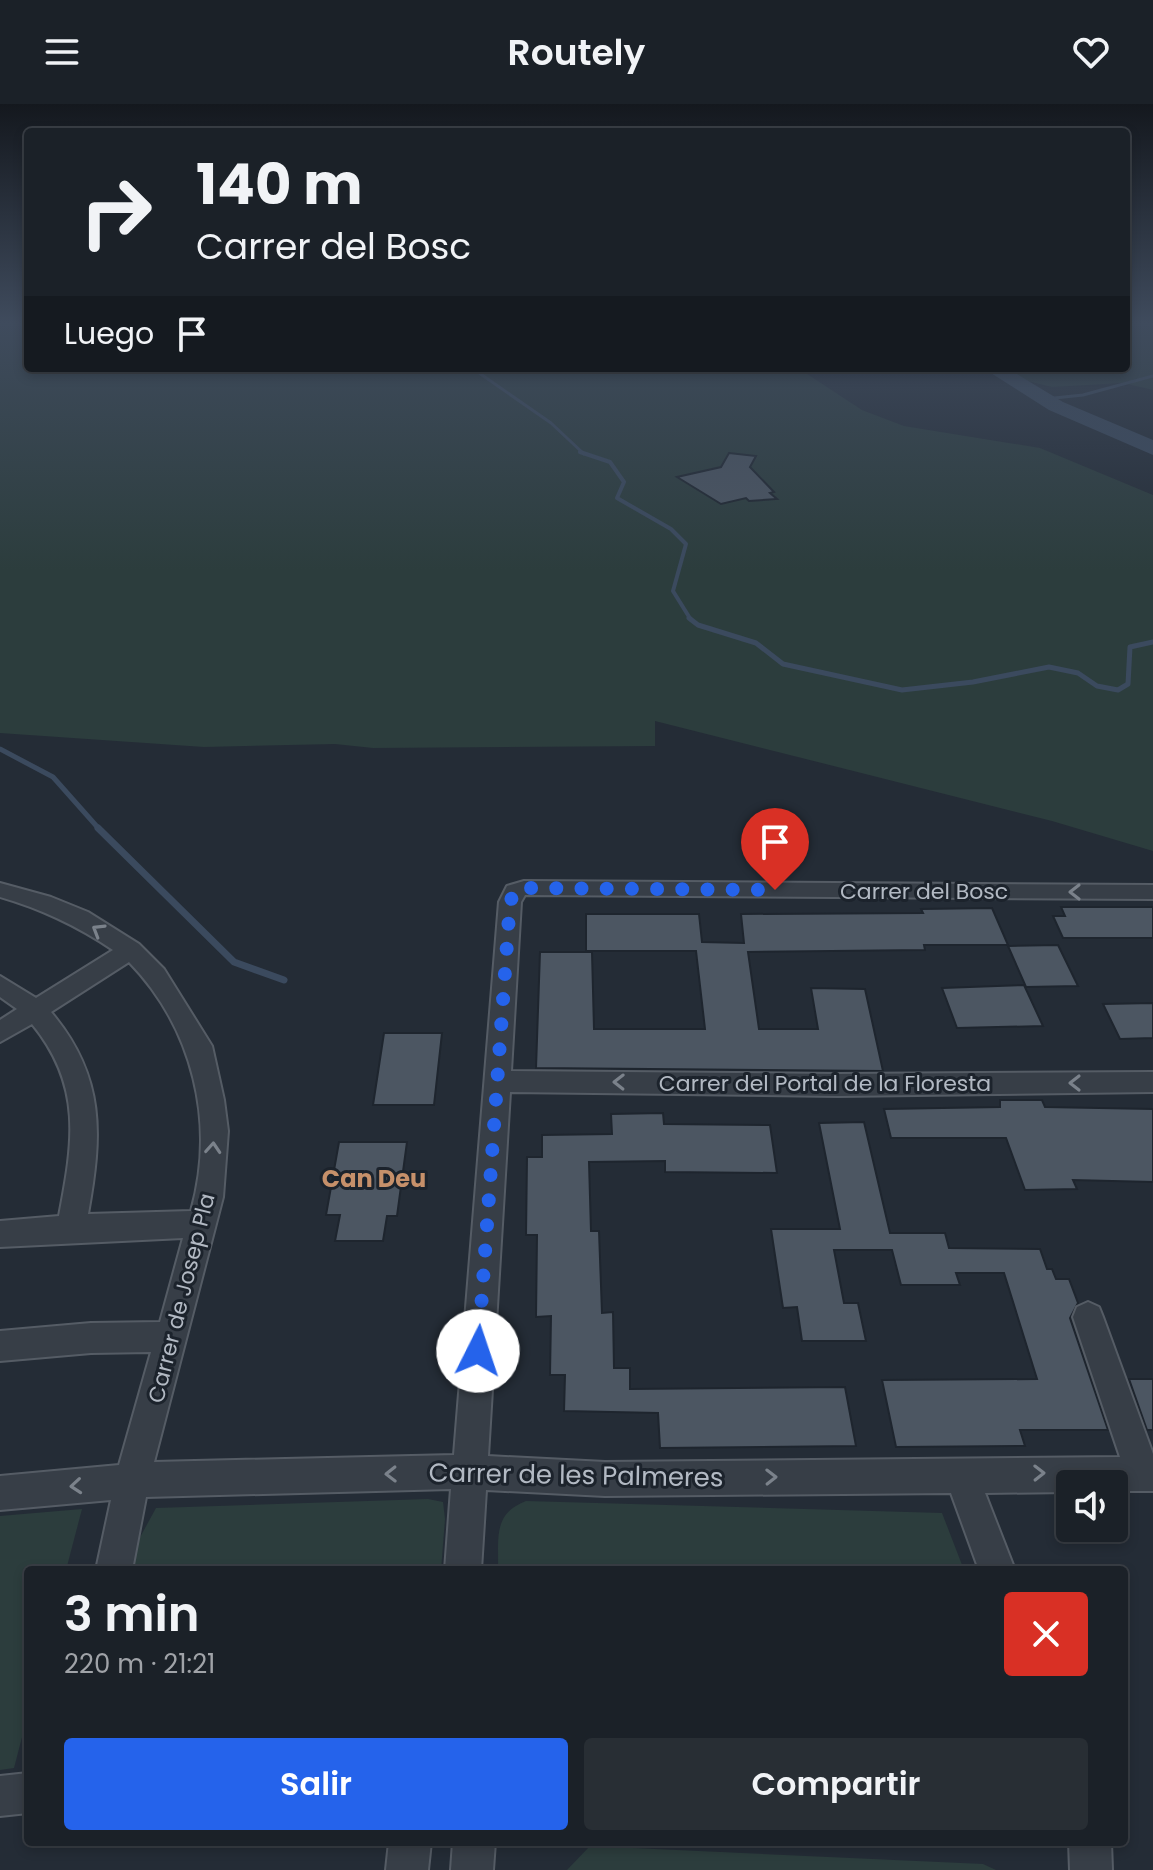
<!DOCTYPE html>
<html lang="es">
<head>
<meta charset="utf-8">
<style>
	body { margin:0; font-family:Poppins,sans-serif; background:#282e34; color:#f1f3f6; height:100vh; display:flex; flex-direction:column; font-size:30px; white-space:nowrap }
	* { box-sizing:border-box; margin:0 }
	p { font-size:26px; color:#a0a3a8 }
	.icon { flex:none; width:44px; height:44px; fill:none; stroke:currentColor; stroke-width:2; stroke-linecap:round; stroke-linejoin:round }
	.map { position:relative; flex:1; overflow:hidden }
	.panel { position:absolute; left:24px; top:1462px; width:1104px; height:280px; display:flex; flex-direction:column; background:#1b2128; border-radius:8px; box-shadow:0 4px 12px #0003,0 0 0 2px #393e45 }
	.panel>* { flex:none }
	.guide { position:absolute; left:24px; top:24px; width:1106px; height:244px; border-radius:8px; box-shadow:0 4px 12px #0003,0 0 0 2px #393e45; background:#1b2128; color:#f1f3f6; overflow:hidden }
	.controls { position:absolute; left:1056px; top:1366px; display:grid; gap:16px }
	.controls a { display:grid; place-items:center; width:72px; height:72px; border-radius:8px; background:#1b2128; box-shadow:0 4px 12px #0003,0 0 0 2px #393e45; font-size:40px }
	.pin { position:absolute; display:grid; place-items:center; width:68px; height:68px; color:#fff; margin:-82px -34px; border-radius:50% 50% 50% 0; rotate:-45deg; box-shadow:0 0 8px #0007 }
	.pin .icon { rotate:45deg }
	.me { position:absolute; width:88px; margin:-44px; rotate:4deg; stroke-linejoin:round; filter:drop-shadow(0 0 6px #0008) }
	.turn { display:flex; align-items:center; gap:28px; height:168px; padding:0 40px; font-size:36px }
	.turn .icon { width:104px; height:104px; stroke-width:2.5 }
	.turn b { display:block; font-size:56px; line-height:68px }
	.then { display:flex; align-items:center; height:76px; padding:0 40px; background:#0003; gap:16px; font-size:30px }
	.round { display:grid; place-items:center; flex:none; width:84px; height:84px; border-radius:8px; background:#282e34 }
	.headline { display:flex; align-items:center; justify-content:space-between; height:136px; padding:0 40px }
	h1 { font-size:48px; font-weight:600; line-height:60px }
	.primary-button { display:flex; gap:16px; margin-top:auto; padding:16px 40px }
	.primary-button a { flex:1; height:92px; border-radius:8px; background:#2563eb; color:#fff; font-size:32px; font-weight:600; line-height:92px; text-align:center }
	.primary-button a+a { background:#282e34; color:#f1f3f6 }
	header { display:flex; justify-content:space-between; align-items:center; height:104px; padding:0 40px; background:#1b2128; font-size:36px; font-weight:600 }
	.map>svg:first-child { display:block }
	.green { fill:#2c3d3d }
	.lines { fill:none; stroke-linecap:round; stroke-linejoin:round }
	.stream-far3 { stroke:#3b4a5e; stroke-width:3 }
	.stream-far2 { stroke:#3b4a5e; stroke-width:4 }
	.stream-far1 { stroke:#3b4a5e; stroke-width:5 }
	.stream { stroke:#3b4a5e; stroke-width:7 }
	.river { fill:#3b4a5e; fill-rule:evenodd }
	.building { fill:#4c5662; stroke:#1e252e; stroke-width:2 }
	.minor-casing { stroke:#555c65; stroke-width:4 }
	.minor { fill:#373e47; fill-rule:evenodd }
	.oneway { stroke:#7b828b }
	.route { stroke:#2563eb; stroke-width:14; stroke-dasharray:0 25.2 }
	.labels { text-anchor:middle; stroke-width:6; stroke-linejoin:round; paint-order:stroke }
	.street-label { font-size:22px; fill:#b2b9c3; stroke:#1c232c }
	.neighbourhood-label { font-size:24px; font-weight:bold; fill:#c6906a; stroke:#1c232c }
	.near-street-label { font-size:26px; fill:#b2b9c3; stroke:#1c232c }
</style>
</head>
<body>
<header><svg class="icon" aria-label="menu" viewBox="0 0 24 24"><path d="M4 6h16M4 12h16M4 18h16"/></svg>Routely<svg class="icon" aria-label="heart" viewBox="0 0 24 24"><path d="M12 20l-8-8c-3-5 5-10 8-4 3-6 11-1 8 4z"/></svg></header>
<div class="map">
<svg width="1153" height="1766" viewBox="0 0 1153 1766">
	<rect width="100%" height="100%" fill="#242c36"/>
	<g class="green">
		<path d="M0,219H28V264H798L862,306L904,322L1040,344L1153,391V747L1052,717L655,617V642L373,644L335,640L204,643L0,629Z"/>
		<path d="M1126,219H1153V286L1123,279L1052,283L974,264H1126Z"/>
		<path d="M428,1395L443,1398L445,1415L441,1466H132L138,1437L156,1404Z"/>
		<path d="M526,1397L942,1409L964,1466H498C499,1435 492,1410 526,1397Z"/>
		<path d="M82,1405L66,1466H28V1610L14,1664L0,1666V1412Z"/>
		<path d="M590,1742L983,1760L996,1766H567Z"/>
	</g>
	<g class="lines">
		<g class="stream-far3">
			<path d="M472,264L551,319L584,350"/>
			<path d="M1045,295L1083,291L1153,272"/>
		</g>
		<path class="stream-far2" d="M580,348L610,358L624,378L617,394L671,425L686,440L673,487L691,516"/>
		<g class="stream-far1">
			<path d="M689,514L698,521L756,539L783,560L902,586L973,578L1049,563L1078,569L1097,582L1118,586L1128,580L1130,543L1153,538"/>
			<path d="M0,645L53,673L100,726"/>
		</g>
		<path class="stream" d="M98,724L234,858L284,876"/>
		<path class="river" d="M983,264H1007L1063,298L1153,336V351L1049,306Z"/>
	</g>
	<g class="building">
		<path d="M729,349L756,352L750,363L774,388L770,389L777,395L749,397L746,394L721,400L677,373L721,363Z"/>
		<path d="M1061,803H1153V834H1063L1053,812H1065Z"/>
		<path d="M992,804L1008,841H924L925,846L748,848L759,925H818L811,884L865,885L883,967L536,964L540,848H592L594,925H705L696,847H586V810H699L702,838L744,839L741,810L923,809L921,805Z"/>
		<path d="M1058,841L1078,882L1026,883L1008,842Z"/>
		<path d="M1024,881L1043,922L957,924L942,884Z"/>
		<path d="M1153,899V934L1120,935L1103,900Z"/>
		<path d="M384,929H442L434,1001H373Z"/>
		<path d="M1000,996H1042L1045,1003L1153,1005V1078L1073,1076L1077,1085L1025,1086L1006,1034H891L884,1005L1000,1003Z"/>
		<path d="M663,1009L664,1020L770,1021L777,1069L665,1068V1057L589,1058L591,1127H599L602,1209L613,1208L614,1264H630V1285L845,1283L856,1342L660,1344L658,1309L564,1307L565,1271H550L551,1212L536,1213L537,1131H526L527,1053H542V1031L612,1030L611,1010Z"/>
		<path d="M864,1018L890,1129H945L949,1144L1040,1145L1047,1165H1052L1056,1175H1069L1078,1199L1070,1214L1108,1326H1020L1025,1342L896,1343L882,1276L1037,1275L1004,1169H956L960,1181H901L892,1146H834L844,1199H858L866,1237H802L797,1203L783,1204L771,1125H840L819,1019Z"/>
		<path d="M339,1038H407L397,1112H387L383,1137H335L340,1111H326Z"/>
		<path d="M1129,1275H1153V1326H1147Z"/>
	</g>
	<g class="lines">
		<g class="minor-casing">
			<g id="minor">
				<path d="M524,777L1153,781V795L525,791L521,798L511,967L838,970L1153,968V988L838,992L510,988L488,1352L605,1358L1120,1353L1073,1213L1077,1203L1088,1198L1099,1203L1103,1213L1153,1350V1387H1114V1380H1070V1388L985,1389L1015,1466H979L951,1389L605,1392L486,1386L481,1466H445L451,1385L146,1393L132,1466H96L111,1396L0,1406V1372L119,1361L151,1248L91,1249L0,1257V1227L91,1219L160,1218L183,1134L0,1143V1117L59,1112C73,1039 83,982 32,920L0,938V916L17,905L0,893V872L36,894L113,846C77,822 42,805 0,793V779L51,793L88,808L139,840L164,865L212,942L224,996L228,1027L223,1093L154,1358L454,1351L499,798L507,782ZM129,858C193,924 216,1019 191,1107L88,1110C102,1032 106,973 51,908Z"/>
				<path d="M28,1669V1709L0,1712V1672Z"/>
				<path d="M389,1738H431L428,1766H386Z"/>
				<path d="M453,1738H495L493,1766H451Z"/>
				<path d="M1069,1738H1111L1112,1766H1070Z"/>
			</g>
		</g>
		<use href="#minor" class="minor"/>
	</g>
	<defs><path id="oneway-chevron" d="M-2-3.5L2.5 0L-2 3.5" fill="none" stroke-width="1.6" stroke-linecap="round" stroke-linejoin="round" transform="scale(2)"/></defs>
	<g class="oneway">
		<use href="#oneway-chevron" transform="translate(1075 788) rotate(-180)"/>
		<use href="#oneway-chevron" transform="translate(98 826) rotate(-149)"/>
		<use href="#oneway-chevron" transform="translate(619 978) rotate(-179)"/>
		<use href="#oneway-chevron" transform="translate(1075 979) rotate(180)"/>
		<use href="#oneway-chevron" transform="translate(213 1044) rotate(-86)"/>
		<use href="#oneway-chevron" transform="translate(1039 1369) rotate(-1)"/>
		<use href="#oneway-chevron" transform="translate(391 1370) rotate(179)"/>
		<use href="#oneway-chevron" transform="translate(771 1373) rotate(-1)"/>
		<use href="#oneway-chevron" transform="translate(76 1382) rotate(175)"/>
	</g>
	<linearGradient id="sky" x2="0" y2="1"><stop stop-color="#14181e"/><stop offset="0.47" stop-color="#3f4b5d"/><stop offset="1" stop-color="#3f4b5d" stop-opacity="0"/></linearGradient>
	<rect width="1153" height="466" fill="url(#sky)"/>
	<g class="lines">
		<path class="route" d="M478,1247L510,798L515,787L524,784L775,786"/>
	</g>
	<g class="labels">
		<g class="street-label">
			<text x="924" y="795">Carrer del Bosc</text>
			<text x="825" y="987">Carrer del Portal de la Floresta</text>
			<text transform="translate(181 1194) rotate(-76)" y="8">Carrer de Josep Pla</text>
		</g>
		<g class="neighbourhood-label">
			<text x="374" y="1083">Can Deu</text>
		</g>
		<g class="near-street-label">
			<text transform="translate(576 1371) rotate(1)" y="9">Carrer de les Palmeres</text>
		</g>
	</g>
</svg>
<div class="controls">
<a><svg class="icon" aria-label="sound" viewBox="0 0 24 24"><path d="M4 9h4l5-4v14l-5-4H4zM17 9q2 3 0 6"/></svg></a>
</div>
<div class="pin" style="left:775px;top:786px;background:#d93025"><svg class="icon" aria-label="arrive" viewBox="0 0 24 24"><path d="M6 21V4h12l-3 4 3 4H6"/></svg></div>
<svg class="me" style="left:478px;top:1247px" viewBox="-20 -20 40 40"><circle r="19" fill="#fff"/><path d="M0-13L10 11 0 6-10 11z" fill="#2563eb"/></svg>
<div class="guide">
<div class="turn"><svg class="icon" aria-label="right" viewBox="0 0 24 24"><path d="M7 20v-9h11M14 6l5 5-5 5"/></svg><div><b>140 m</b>Carrer del Bosc</div></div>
<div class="then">Luego<svg class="icon" aria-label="arrive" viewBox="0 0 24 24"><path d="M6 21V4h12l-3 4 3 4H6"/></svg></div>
</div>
<section class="panel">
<div class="headline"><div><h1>3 min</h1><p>220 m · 21:21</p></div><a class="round" style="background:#d93025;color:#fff"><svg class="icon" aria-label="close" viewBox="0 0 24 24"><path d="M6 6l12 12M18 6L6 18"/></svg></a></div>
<div class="primary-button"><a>Salir</a><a>Compartir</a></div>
</section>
</div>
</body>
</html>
